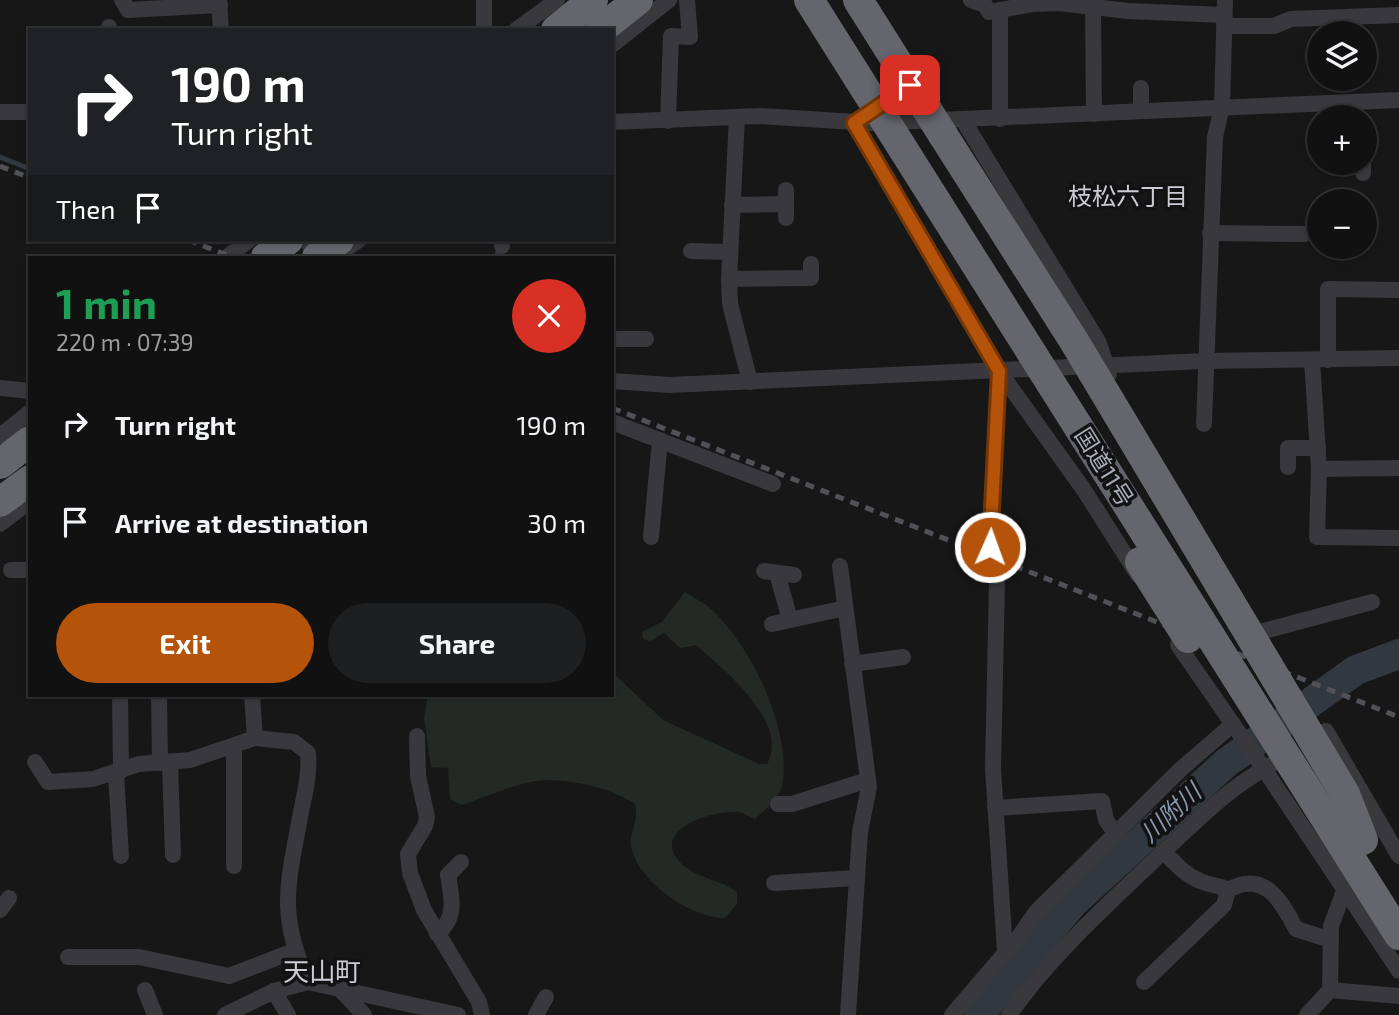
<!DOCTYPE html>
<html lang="en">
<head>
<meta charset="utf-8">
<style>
	body { margin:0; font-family:"Exo 2","Noto Sans JP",sans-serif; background:#1e1f20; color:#f1f3f6; height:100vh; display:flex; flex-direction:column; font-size:26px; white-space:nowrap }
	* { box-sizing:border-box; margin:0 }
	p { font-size:23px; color:#9c9d9f }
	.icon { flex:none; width:38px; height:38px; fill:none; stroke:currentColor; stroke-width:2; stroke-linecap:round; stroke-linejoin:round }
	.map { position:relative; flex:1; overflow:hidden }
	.sheet { position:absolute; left:28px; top:256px; width:586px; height:441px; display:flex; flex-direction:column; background:#111112; border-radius:0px; box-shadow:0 2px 5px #0004,0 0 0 2px #303132 }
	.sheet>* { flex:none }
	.guide { position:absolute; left:28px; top:28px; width:586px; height:214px; border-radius:0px; box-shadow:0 2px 5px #0004,0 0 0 2px #303132; background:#202124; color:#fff; overflow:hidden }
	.buttons { position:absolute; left:1307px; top:21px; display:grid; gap:14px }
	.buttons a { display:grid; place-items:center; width:70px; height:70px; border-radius:50%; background:#111112; box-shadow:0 2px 5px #0004,0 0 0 2px #303132; font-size:35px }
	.pin { position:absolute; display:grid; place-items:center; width:60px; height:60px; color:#fff; margin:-30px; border-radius:14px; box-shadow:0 4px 10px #0006 }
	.me { position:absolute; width:77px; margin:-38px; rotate:2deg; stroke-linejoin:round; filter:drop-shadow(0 0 5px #0008) }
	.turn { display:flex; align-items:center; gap:24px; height:147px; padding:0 28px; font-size:32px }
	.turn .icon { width:91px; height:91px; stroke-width:2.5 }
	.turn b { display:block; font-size:49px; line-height:60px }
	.then { display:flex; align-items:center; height:66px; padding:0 28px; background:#0003; gap:14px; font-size:26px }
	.round { display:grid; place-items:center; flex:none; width:74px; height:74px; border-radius:37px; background:#1e1f20 }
	.headline { display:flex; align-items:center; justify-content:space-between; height:119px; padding:0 28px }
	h1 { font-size:42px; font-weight:700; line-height:52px; color:#1e9e55 }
	.button { display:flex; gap:14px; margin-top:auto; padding:14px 28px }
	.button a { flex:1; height:80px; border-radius:42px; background:#b45309; color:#fff; font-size:28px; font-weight:700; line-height:80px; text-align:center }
	.button a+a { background:#1e1f20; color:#f1f3f6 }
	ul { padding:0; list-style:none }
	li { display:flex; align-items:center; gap:21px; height:98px; padding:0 28px }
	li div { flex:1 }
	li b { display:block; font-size:26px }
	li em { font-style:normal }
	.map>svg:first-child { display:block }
	.green { fill:#232a25 }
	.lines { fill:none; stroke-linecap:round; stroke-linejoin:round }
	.stream { stroke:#323840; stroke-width:5 }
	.river { stroke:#323840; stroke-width:30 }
	.street { stroke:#38383d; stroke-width:16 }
	.highway { stroke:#65666d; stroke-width:30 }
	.rail { stroke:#515258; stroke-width:5; stroke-dasharray:9 7; stroke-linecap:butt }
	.highway-bridge { stroke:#65666d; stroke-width:30 }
	.route-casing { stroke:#753606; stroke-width:18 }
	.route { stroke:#b45309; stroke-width:12 }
	.labels { text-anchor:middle; stroke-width:7; stroke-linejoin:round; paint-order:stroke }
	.street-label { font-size:23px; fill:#aaadb7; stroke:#121213 }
	.neighbourhood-label { font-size:24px; fill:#cbccd3; stroke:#121213 }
	.water-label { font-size:24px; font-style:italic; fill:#8697ad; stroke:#121213 }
	.quarter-label { font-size:26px; fill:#cbccd3; stroke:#121213 }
</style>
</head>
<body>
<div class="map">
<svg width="1399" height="1015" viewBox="0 0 1399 1015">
	<rect width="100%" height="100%" fill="#171718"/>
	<path class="green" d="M685,592C694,598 705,603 712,610C751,646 790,727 783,781C781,797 767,808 755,819C750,817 744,813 740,812C716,809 650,828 679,861C695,879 718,878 737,892V904L725,918C691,918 638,882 631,846C629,832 639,823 635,804C610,787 561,776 530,782C507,787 484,798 462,805L450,799L448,768L431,767L424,718L428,695H612L613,673L663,720L759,764H767C791,723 722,668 696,645L680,648L664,633L650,641L643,639L642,632L662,622Z"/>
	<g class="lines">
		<g class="stream">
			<path d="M0,157L30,169"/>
			<path d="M212,240L218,242"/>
			<path d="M497,257L499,246"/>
		</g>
		<path class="river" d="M979,1015L1072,904L1226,763L1356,670L1399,654"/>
		<g class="street">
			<path d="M122,0L128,10L220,5"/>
			<path d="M219,0L221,30"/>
			<path d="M484,0V30"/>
			<path d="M971,0L985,5L989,12L1033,4L1059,3L1128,11L1224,15"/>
			<path d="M1093,8L1094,114"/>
			<path d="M1224,26H1274L1291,19L1399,15"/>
			<path d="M109,27V30"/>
			<path d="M516,30L557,0"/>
			<path d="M612,45L669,0"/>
			<path d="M1141,88V111"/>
			<path d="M873,110L910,85"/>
			<path d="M0,112H30"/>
			<path d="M737,117L729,279L730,304L750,382"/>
			<path d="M1000,119V11"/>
			<path d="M963,120L1099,343L1109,374"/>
			<path d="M668,121L671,36L690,37L687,0"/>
			<path d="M612,122L760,116L871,123L1399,100"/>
			<path d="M854,123L999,371L1084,490L1138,575"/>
			<path d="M1363,163V173"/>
			<path d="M786,190V218"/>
			<path d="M732,205L786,204"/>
			<path d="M1210,233L1304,234"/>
			<path d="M305,240L323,257"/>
			<path d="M502,240V246"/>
			<path d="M691,251L729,252"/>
			<path d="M336,256L359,240"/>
			<path d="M227,257L249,240"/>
			<path d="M729,279L811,278V264"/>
			<path d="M612,339H646"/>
			<path d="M1312,360L1319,469L1317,537L1399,538"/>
			<path d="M1328,360V289L1399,290"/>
			<path d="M612,381L669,385L1204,361L1399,358"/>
			<path d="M0,388L30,391"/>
			<path d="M612,422L773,484"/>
			<path d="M1204,424L1215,137L1222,107L1225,0"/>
			<path d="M0,436L30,412"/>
			<path d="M1288,467V448H1318"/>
			<path d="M1319,469L1399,468"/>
			<path d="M0,524L30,501"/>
			<path d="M651,537L660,440"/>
			<path d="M990,547L999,371"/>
			<path d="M840,566L869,787L860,832L848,1015"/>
			<path d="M11,570H30"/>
			<path d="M764,571L794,575"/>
			<path d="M777,573L790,620"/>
			<path d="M997,581L993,769L1005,951"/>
			<path d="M772,624L845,608"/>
			<path d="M1264,631L1372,602"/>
			<path d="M852,664L903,657"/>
			<path d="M120,695L121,771"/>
			<path d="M159,695L160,763"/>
			<path d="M252,695L255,738L294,742L308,753C310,772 305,793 301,812C288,884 277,912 308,982"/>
			<path d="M417,736L418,776L427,817L425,826L408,854L410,873L424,910L479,1002L482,1015"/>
			<path d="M1309,741L1326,731L1399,856"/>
			<path d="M234,746V866"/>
			<path d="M35,762L48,782L93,779L139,764L190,760L255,738"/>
			<path d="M170,763L173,855"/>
			<path d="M1272,764L1264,769L1399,971"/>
			<path d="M116,774L121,856"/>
			<path d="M778,804H792L868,780"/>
			<path d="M995,808L1102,801L1106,820L1115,833"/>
			<path d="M774,883L857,878"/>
			<path d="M1228,890C1264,870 1281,900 1296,929L1331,940"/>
			<path d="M0,910L9,898"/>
			<path d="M437,934C457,918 452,898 448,875L461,862"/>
			<path d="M68,957H139L229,976L294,951"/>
			<path d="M1144,982L1224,905L1228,890C1219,885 1209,885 1200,881C1185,875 1175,863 1164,852"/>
			<path d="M340,989L364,1015"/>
			<path d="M145,990L155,1015"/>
			<path d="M1330,990L1331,926L1348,880"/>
			<path d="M274,991L288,1015"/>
			<path d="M225,1015L274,991L308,982L458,1015"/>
			<path d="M536,1015L546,997"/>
			<path d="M952,1015L1018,938L1036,912L1181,769L1233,724"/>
			<path d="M1009,1015C1052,954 1110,902 1164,851C1197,821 1225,791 1264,769L1178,645"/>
			<path d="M1307,1015L1330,990L1399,996"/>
		</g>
		<g class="highway">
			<path d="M858,0L943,135"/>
			<path d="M556,30L593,0"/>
			<path d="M600,30L638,0"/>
			<path d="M266,257L288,240"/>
			<path d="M0,464L30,441"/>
			<path d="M0,502L30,480"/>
		</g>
		<g class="rail">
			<path d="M0,166L30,178"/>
			<path d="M188,240L232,257"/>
			<path d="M612,408L1399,717"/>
		</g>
		<g class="highway-bridge">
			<path d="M809,0L1399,935"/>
			<path d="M943,135L1074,341L1345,794L1363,840"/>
			<path d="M317,257L339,240"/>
			<path d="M1140,562L1188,638"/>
		</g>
	</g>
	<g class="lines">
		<g class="route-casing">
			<path id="route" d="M910,85L854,123L999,371L990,547"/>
		</g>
		<use href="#route" class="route"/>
	</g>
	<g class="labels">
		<g class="street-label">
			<text transform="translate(1104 467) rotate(58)" y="8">国道11号</text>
		</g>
		<g class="neighbourhood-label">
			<text x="1128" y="205">枝松六丁目</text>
		</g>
		<g class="water-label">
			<text transform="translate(1171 813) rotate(-43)" y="8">川附川</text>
		</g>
		<g class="quarter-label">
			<text x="322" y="981">天山町</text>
		</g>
	</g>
</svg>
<div class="buttons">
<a><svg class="icon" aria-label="layers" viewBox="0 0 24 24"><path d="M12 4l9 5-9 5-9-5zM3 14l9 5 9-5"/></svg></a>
<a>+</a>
<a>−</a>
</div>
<div class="pin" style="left:910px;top:85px;background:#d93025"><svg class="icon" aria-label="arrive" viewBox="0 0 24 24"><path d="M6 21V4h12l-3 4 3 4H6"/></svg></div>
<svg class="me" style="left:990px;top:547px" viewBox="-20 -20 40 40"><circle r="17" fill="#b45309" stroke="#fff" stroke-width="3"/><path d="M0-11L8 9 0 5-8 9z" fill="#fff"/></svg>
<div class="guide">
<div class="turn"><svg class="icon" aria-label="right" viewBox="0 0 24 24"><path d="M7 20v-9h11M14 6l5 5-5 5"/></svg><div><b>190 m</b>Turn right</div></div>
<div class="then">Then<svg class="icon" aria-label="arrive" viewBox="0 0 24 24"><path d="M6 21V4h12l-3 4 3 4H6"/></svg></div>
</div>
<section class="sheet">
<div class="headline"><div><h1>1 min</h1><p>220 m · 07:39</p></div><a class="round" style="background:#d93025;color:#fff"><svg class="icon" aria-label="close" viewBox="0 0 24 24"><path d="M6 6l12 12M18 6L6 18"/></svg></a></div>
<ul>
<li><svg class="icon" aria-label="right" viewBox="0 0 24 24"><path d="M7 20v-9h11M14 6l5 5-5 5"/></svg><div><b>Turn right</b></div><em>190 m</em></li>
<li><svg class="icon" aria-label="arrive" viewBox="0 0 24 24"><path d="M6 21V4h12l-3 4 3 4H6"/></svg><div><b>Arrive at destination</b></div><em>30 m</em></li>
</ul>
<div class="button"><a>Exit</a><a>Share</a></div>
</section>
</div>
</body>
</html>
